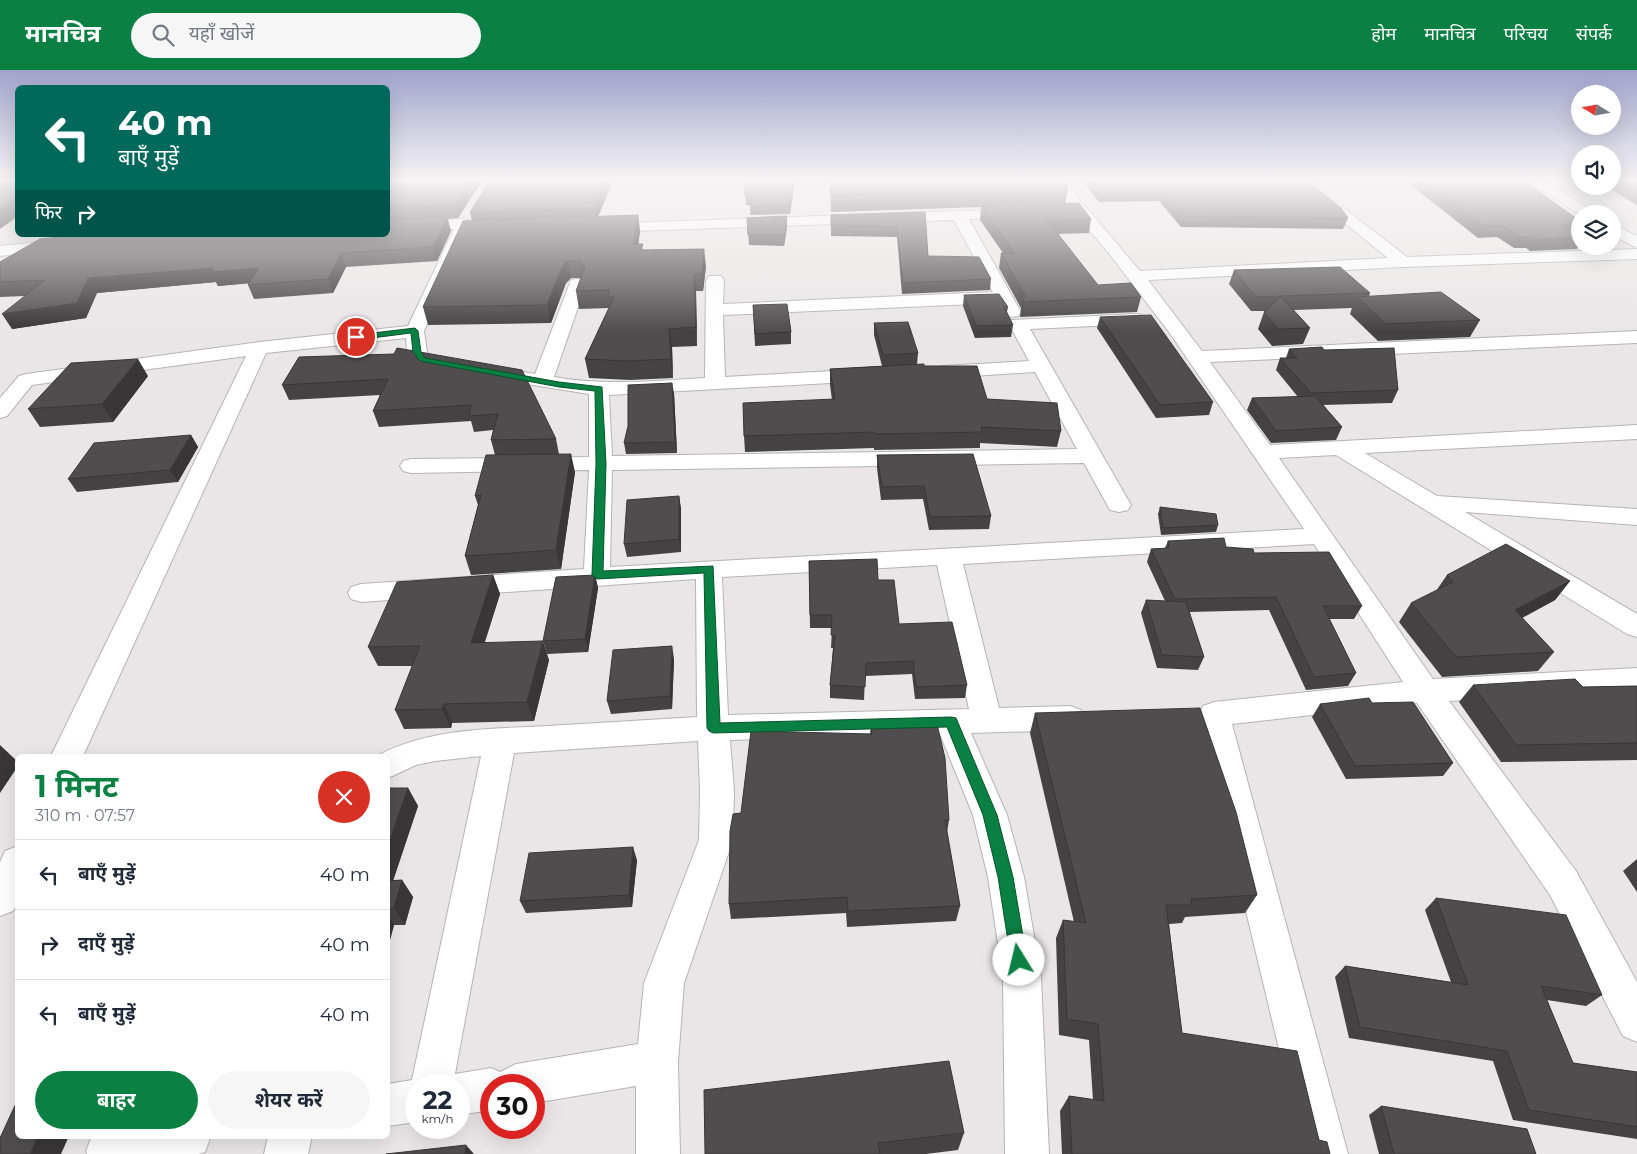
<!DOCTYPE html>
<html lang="hi">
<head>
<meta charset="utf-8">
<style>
	body { margin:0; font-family:Montserrat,"Noto Sans Devanagari",sans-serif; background:#f6f6f7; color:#1f2937; height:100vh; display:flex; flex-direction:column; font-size:19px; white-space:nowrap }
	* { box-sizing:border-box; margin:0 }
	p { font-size:16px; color:#747a83 }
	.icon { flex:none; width:28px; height:28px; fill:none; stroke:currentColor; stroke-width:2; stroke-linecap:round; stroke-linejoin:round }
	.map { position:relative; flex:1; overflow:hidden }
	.panel { position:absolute; left:15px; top:684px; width:375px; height:385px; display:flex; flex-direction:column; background:#fff; border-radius:8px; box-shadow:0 5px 20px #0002 }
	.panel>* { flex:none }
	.top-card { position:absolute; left:15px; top:15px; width:375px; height:152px; border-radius:8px; box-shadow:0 5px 20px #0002; background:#00695c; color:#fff; overflow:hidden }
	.needle { width:32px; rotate:281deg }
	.fabs { position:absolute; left:1571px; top:15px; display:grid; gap:10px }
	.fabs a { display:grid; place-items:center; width:50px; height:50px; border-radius:50%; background:#fff; box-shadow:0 5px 20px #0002; font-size:25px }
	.speed { position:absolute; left:405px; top:1004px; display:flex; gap:10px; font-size:25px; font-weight:700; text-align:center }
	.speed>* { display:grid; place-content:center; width:65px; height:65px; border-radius:50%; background:#fff; box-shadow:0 5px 20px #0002; line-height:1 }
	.speed small { font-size:12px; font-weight:400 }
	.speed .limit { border:8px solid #d22; background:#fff; color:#111 }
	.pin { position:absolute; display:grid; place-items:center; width:42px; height:42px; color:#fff; margin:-21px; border:2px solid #fff; border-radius:50%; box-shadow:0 1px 5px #0007 }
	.me { position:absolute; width:55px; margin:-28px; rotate:351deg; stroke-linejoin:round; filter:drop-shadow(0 0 4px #0008) }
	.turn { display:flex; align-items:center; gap:18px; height:105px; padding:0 20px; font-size:22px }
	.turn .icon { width:65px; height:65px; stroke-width:2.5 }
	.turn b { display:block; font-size:35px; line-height:42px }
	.then { display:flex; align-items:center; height:48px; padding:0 20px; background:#0003; gap:10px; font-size:19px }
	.round { display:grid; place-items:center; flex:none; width:52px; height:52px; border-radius:26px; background:#f6f6f7 }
	.head { display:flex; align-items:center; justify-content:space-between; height:85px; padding:0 20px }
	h1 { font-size:30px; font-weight:700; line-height:38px; color:#0b8043 }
	.cta { display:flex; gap:10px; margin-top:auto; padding:10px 20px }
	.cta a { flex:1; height:58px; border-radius:30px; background:#0b8043; color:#fff; font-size:20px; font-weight:700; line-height:58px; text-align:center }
	.cta a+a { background:#f6f6f7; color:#1f2937 }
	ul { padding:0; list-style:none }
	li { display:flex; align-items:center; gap:15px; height:70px; padding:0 20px; border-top:1px solid #e0e1e3 }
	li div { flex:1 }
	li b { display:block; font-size:19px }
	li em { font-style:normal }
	header { display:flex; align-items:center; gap:30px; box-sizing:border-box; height:70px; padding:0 25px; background:#0b8043; color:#fff }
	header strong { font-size:24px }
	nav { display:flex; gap:28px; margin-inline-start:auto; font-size:18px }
	.search { width:350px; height:45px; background:#f6f6f7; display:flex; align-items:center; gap:12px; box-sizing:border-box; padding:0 18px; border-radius:28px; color:#747a83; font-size:19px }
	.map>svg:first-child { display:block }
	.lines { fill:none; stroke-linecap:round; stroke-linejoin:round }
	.minor-casing { stroke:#b6b3b4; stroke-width:2 }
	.minor { fill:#fff; fill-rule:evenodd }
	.wall { fill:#454243 }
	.shaded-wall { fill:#383637 }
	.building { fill:#504d4e; stroke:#383637 }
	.route { fill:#0b8043; stroke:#07532c }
</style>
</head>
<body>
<header>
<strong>मानचित्र</strong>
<div class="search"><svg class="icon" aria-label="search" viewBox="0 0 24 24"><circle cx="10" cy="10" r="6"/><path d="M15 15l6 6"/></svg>यहाँ खोजें</div>
<nav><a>होम</a><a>मानचित्र</a><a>परिचय</a><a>संपर्क</a></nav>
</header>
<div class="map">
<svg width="1637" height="1084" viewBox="0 0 1637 1084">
	<rect width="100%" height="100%" fill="#eae6e7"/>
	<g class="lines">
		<g class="minor-casing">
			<g id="minor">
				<path d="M1047,109H1062L1140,201L1388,188L1290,109H1306L1407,187L1637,179V189L1403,197L1148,210L1202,281L1637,261V273L1210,292L1270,375L1637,355V369L1365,383L1437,426L1637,439V455L1465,442L1637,544V567L1627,564L1336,385L1279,388L1433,609L1637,598V620L1449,631L1576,801L1637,912V972L1623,966L1550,825L1417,633L1232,654L1348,1084H1304L1199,644L1203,636L1214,632L1403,612L1314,474L963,494L999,638L1070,636L1081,640L1085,648L1081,656L1070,660L971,663L1007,745L1024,807L1041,907L1049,1084H1005L1003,907L988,807L973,745L940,664L730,670L734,720L733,770L684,913L678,992L680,1084H636V1016L534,1033V1015H491V1040L459,1045V1015H416V1052L388,1056V1014L412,1010L481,686L435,691L416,695L388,708V686H377C428,658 491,659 548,656C598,653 648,650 697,647L696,509L361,532L351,529L348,523L351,517L361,514L584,499L589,400L411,403L403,401L400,396L403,391L411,389L589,387V324L490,308L483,306L480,302L483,298L490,296L535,304L571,210L577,209L583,210L586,214L554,307C604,316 654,311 705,308L706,210L709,206H721L724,210L723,234L993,222L954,150L602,162L597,160L594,157L597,154L1017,139L1022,140L1024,143L1022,146L1017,147L969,149L1021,242L1018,246L1012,247L1006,246L998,233L723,245L725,307L867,299L874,301L877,305L874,309L867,311L609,325L612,386L1077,379L1035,302L942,308L935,306L932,302L935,298L942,296L1029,291L1009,254L1011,250L1136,244L1142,245L1145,249L1142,253L1136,254L1030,259L1131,435L1128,440L1119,442L1110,440L1084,393L612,400L610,497L1304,459L1169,262L1111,186ZM937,495L969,639L728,645L722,507ZM698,671L700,720L699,770L644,913L638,974L516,994L500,1002L491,998L455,1004L514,683Z"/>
				<path d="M1526,109H1543L1596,144L1580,145Z"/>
				<path d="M464,149L469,151L472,154L424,261L427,282L429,286L457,292L460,296L457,300L450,302L415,294L407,282L406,268L266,283L83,686H51L246,286L32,315L7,346L0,348V328L19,306L26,304L259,272L408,256L454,159L388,161V152Z"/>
				<path d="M1612,154L1637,166V178L1612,165Z"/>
				<path d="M61,170L67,172L69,175L67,178L0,186V176Z"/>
				<path d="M18,776V831L13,841L0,846V792L5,781Z"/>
				<path d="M92,1066H211L205,1082L199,1084H87L86,1081Z"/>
				<path d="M268,1066H312L308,1084H264Z"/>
			</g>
		</g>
		<use href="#minor" class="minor"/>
	</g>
	<g class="wall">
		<path d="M388,109H483L458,148L448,149L451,161L437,191L346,197L333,223L254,229L248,215L249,213L218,216L216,212L97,223L86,248L12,259L25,226L0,227V192L75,166L388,165Z"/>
		<path d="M614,109L598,147L638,145L640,162L638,174L644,180L706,196L703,221H696L697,276L672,277L673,308L630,310L589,308L585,289L609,238L579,239L576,221L581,208H571L566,213L551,253L428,255L423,237L472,151L470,142Z"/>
		<path d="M744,109H795L790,144L750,145V135H746Z"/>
		<path d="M830,109H1061L1068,118L1065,134L1091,149L1089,163L1058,164L1098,215L1141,227L1137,242L1020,247L1021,238L999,198L1001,183H1003L980,150L981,137L831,142Z"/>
		<path d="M1081,109H1305L1348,148L1343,159L1181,157L1159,131L1099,132Z"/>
		<path d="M1309,109H1367L1313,112Z"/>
		<path d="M1403,109H1521L1580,151V161L1578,164L1580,165V174L1577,179L1530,181L1526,178H1514L1497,167L1478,168Z"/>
		<path d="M1612,109H1637V135L1605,116H1612Z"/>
		<path d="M925,142L928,186L991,209L990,220L902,224L897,167L831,166V145Z"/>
		<path d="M787,146V157L784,176L749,175L747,148Z"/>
		<path d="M1234,200L1370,223L1369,227L1480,250L1470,267L1378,271L1350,244L1352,238L1294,240L1310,258L1303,274L1272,276L1258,259L1264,242L1265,241H1251L1229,214Z"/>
		<path d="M964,225L1008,237L1007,242L1013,255L1011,267L975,268L963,236Z"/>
		<path d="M753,235L791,262V274L755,276Z"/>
		<path d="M1100,247L1213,332L1209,345L1156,348L1097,258Z"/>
		<path d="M874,253L918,283L917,295L924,296L987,329L1061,361L1057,377L980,373V378L874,380V378L745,382L744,366L832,330L830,315V299L882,296L874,265Z"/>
		<path d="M1289,279L1398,320L1392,333L1323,335L1342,357L1336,370L1271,373L1247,340L1252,328L1298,327L1276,300L1280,288H1286Z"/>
		<path d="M394,284L556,369L559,384L575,402L561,499L471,505L465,486L478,435L475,426L495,385L491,370L493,360L474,362L471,351L379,357L373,341L380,325L289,330L282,315Z"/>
		<path d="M148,306L113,352L40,357L28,339Z"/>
		<path d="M674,323L677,383L626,384L624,373Z"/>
		<path d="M191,365L198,377L178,412L77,422L68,409Z"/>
		<path d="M877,385L991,446L989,459L929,460L923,429L881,430L877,398Z"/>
		<path d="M679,426L681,439V482L627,487L624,474Z"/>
		<path d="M1160,437L1218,455L1216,462L1161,465L1158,444Z"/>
		<path d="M1168,471L1226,477L1254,483L1362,536L1354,549H1329L1356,603L1348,616L1306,620L1269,540L1189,542L1204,587L1198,600L1157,598L1141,543L1146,530L1165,531L1147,492L1151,479L1165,478Z"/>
		<path d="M809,491L878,510L899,554L967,615L965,628L915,629L912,604L865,606L864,630L830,628V615L833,578H831L832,558H810Z"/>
		<path d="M493,505L500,524L485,572L549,590L534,651L452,653L451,658L404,659L395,640L412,596H378L368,577Z"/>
		<path d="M595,505L598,518L588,582L547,584L543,571Z"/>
		<path d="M1447,505L1570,511L1555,530L1522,548L1554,582L1538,601L1442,607L1399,552L1411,533L1436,521Z"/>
		<path d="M674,589L672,639L611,644L607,631Z"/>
		<path d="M1473,615L1583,617L1637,616V690L1501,692L1459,632Z"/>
		<path d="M1372,633L1453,693L1443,706L1346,709L1312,647L1320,634Z"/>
		<path d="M1035,643L1257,825L1245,843L1185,847L1182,853L1169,854L1182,963L1319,1070L1330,1084H1062L1060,1041L1069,1026L1093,1030L1089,970L1059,965L1056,868L1063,850L1074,852L1030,663Z"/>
		<path d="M871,655L949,750L947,762L960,836L956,851L847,857L846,843L731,849L729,834L741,743L870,664Z"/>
		<path d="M388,718H408L418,736L393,810H402L413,827L405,855H394L388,877Z"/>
		<path d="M1637,789V822L1623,801Z"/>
		<path d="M637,790L632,837L526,843L520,831Z"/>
		<path d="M1436,828L1602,925L1586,936L1547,930L1573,993L1637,1002V1069L1513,1050L1493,991L1349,968L1335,907L1345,896L1451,912L1425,840Z"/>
		<path d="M1381,1036L1536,1084H1379L1369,1045Z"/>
		<path d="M964,1063L958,1080L926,1084H705Z"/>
	</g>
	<g class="shaded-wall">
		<path d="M472,109H483L458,148L454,135Z"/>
		<path d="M606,109H614L596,151L594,138Z"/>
		<path d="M794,109H795L790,144L789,135Z"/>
		<path d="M18,127V146L0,159V140Z"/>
		<path d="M638,145L640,162L636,191L633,174Z"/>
		<path d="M787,146V157L784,176V165Z"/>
		<path d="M447,148L451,161L437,191L433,177Z"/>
		<path d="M704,179L706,196L703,221L702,204Z"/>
		<path d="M341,183L346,197L333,223L328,209Z"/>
		<path d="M567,191L571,208L566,213L551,253L547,235L563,195Z"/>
		<path d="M213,198H259L265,212L218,216L216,212L97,223L86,248L12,259L2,244L88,208Z"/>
		<path d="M694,204L696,221L697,276L696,257Z"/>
		<path d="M669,259L672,277L673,308L671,289Z"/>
		<path d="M138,289L148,306L113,352L102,334Z"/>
		<path d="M672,313L674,323L677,383L675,372Z"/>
		<path d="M191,365L198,377L178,412L170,400Z"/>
		<path d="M571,384L575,402L561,499L556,480Z"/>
		<path d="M679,426L681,439V482L679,469Z"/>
		<path d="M493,505L500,524L478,592L471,573Z"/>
		<path d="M595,505L598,518L588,582L585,569Z"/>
		<path d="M1570,511L1555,530L1501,559L1515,540Z"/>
		<path d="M543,571L549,590L534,651L527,632Z"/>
		<path d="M672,576L674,589L672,639L670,626Z"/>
		<path d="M444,634L452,653L451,658L442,639Z"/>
		<path d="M0,675L18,692V696L0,723Z"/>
		<path d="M408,718L418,736L388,826V776Z"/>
		<path d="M633,777L637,790L632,837L629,825Z"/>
		<path d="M402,810L413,827L405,855L394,838Z"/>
		<path d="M388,846L394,855L388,877Z"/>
		<path d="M388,906L390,908L388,916Z"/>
		<path d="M38,1066H69L61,1084H30Z"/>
		<path d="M466,1075L474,1084H465Z"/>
	</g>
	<g class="building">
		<path d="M0,109H18V127L0,140Z"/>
		<path d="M388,109H472L454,135L388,137Z"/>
		<path d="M491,109H606L594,138L470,142Z"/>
		<path d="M744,109H794L789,135L750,136L752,126H745Z"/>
		<path d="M830,109H1061L1068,118L831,126Z"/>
		<path d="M1092,109H1305L1341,138L1348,148L1184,146L1162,120L1101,121Z"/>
		<path d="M1422,109H1521L1580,151V154L1562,155L1580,165V168L1536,169L1532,166L1520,167L1503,156H1484Z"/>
		<path d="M1614,109H1637V122Z"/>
		<path d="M1079,133L1091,149L1047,150L1098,215L1131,213L1141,227L1022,232L1025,226L1001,183L1015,184L982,136Z"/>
		<path d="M925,142L928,186L979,187L991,209L903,213L897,157L831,155V145Z"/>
		<path d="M638,145L633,174H643L641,180L704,179L702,204H694L696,257L669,259L671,289L627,291L585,289L614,227H608L610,220L576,221L585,197L580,191H567L563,195L547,235L423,237L463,151Z"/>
		<path d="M787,146L784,165H748L747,148Z"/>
		<path d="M447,148L433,177L341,183L328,209L248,215L259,198L211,202L213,198L88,208L77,233L2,244L45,210L0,212V192L40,169L80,165H388V149Z"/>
		<path d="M1340,197L1370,223L1256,227L1234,200Z"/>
		<path d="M1441,222L1480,250L1386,254L1357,227Z"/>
		<path d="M999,224L1008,237H1004L1013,255L976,256L964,225Z"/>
		<path d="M1281,227L1310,258L1278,259L1264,242Z"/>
		<path d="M787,234L791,262L755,264L753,235Z"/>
		<path d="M1151,245L1213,332L1160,335L1100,247Z"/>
		<path d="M908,252L918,283L883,285L874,253Z"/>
		<path d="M1322,277L1324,280L1394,278L1398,320L1311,323L1280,288H1297L1289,279Z"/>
		<path d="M397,278L522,300L556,369L491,370L498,344L469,346L471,335L373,341L388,309L282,315L299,287L394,284Z"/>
		<path d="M138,289L102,334L28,339L71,293Z"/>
		<path d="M924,294V296H977L987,329L1057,333L1061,361L981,357L982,362L875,364L874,362L744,366L743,333L835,329L830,299Z"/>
		<path d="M672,313L675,372L624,373L628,356V315Z"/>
		<path d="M1315,326L1342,357L1276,361L1252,328Z"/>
		<path d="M191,365L170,400L68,409L94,373Z"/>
		<path d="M571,384L556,480L465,486L481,425L475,426L486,385Z"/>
		<path d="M973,384L991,446L930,447L924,416L882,417L877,385Z"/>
		<path d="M679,426V469L624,474L627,430Z"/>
		<path d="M1160,437L1216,444L1218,455L1163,458Z"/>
		<path d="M1224,468L1226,477L1253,479L1254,483L1329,482L1362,536H1323L1356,603L1314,607L1276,527L1175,529L1151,479L1169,478L1168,471Z"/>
		<path d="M1506,474L1570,511L1515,540L1554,582L1456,587L1411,533L1453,512L1447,505Z"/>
		<path d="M877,489L878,510H894L899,554L952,552L967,615L916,617L913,591L866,593L865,617L830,615L835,565H831L832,545H810L809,491Z"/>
		<path d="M493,505L471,573L543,571L527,632L444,634L442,639L395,640L420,576L368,577L397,512Z"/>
		<path d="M595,505L585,569L543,571L556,507Z"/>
		<path d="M1146,530L1186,532L1204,587L1162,585Z"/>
		<path d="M672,576L670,626L607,631L613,580Z"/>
		<path d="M1575,609L1583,617L1637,616V673L1516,675L1473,615Z"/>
		<path d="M1369,628L1372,633L1413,632L1453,693L1355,696L1320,634Z"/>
		<path d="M1200,638L1236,742L1257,825L1191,829L1192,835H1166L1182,963L1297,981L1319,1070L1327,1072L1330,1084H1072L1069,1026L1104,1031L1098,954L1067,949L1063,850L1086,853L1035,643Z"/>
		<path d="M936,650L945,688L949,750H945L960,836L848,841L847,827L729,834L730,761L733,744L741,743L751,661L872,664L871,655Z"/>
		<path d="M388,718H408L388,776Z"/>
		<path d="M633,777L629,825L520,831L529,783Z"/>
		<path d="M402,810L394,838H388V811Z"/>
		<path d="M1436,828L1566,845L1602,925L1541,916L1573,993L1637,1002V1057L1529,1040L1507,981L1360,957L1345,896L1468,915Z"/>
		<path d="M949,991L964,1063L878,1073L880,1084H705L704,1020Z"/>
		<path d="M18,1029V1066H38L30,1084H0V1068Z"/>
		<path d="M1381,1036L1527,1059L1536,1084H1394Z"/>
		<path d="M466,1075L465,1084H386Z"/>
	</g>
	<linearGradient id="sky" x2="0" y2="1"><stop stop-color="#a1a3cc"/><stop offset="0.42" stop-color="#f6f4f4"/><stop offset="1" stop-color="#f6f4f4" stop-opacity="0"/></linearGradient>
	<rect width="1637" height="261" fill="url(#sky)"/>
	<path class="route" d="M415,258L418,261L421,282L425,288L559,312L602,317L606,394L603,501L713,496L720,653L951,647L956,648L997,745L1013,807L1027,890L1025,896L1019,898L1013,896L1011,890L998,807L983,745L947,657L713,663L709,661L707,658L704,503L597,509L592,505L596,394L595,321L559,317L420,291L413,282L411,263L356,270L352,267L356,265Z"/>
</svg>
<div class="fabs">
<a><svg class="needle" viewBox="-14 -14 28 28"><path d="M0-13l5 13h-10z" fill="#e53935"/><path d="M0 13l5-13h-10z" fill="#747a83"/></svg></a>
<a><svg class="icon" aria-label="sound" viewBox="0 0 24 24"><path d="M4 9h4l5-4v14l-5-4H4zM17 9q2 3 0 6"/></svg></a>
<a><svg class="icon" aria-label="layers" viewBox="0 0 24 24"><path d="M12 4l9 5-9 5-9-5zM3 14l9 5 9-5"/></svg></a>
</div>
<div class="speed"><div>22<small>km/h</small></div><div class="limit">30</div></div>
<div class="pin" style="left:356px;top:267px;background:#d93025"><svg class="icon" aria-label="arrive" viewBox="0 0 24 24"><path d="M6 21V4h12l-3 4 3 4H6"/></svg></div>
<svg class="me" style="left:1019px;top:890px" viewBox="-20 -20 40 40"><circle r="19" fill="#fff"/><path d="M0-13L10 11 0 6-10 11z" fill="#0b8043"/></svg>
<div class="top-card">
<div class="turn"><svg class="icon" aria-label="left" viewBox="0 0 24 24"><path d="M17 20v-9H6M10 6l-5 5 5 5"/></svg><div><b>40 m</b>बाएँ मुड़ें</div></div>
<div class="then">फिर<svg class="icon" aria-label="right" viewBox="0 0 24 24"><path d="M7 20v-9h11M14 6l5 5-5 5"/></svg></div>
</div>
<section class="panel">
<div class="head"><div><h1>1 मिनट</h1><p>310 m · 07:57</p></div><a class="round" style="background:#d93025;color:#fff"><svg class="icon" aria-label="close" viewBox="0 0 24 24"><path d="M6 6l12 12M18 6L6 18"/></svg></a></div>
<ul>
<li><svg class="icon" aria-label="left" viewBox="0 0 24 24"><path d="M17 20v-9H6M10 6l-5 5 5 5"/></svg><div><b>बाएँ मुड़ें</b></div><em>40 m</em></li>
<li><svg class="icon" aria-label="right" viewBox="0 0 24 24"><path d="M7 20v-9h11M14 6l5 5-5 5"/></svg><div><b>दाएँ मुड़ें</b></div><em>40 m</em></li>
<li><svg class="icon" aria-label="left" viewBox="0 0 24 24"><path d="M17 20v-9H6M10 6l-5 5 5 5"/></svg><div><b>बाएँ मुड़ें</b></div><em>40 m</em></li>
</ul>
<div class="cta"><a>बाहर</a><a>शेयर करें</a></div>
</section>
</div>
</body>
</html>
